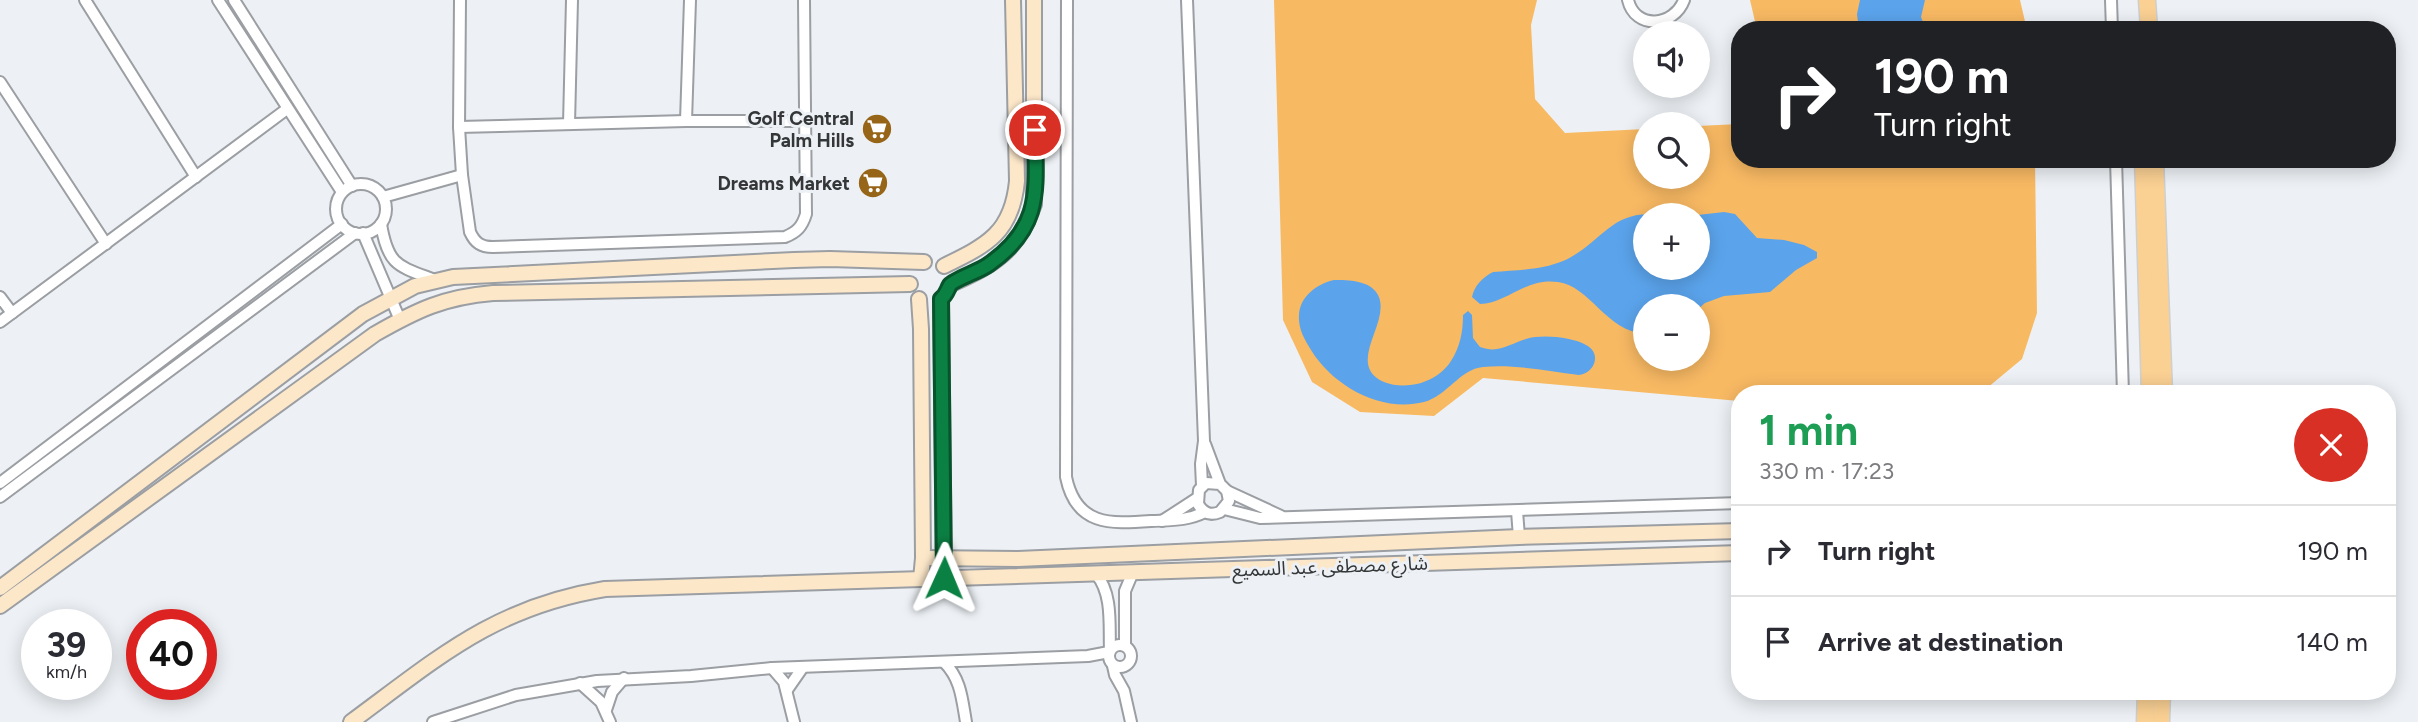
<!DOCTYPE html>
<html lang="en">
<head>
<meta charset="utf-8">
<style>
	body { margin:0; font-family:Figtree,"Noto Sans Arabic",sans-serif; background:#f7f7f7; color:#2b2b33; height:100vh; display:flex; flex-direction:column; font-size:26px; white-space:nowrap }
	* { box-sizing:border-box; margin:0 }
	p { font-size:23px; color:#7c7c81 }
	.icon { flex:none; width:38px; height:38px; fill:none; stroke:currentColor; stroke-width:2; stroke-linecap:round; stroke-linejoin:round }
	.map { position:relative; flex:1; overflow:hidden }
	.panel { position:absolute; left:1731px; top:385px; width:665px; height:315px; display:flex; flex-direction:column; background:#fff; border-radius:28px; box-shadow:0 4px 18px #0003 }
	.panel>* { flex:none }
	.banner { position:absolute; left:1731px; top:21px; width:665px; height:147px; border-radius:28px; box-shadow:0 4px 18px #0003; background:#202124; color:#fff; overflow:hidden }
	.fabs { position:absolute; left:1633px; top:21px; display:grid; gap:14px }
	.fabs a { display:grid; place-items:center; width:77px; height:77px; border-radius:50%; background:#fff; box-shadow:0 4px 18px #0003; font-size:35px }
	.speed { position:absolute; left:21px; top:609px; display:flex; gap:14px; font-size:35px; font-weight:700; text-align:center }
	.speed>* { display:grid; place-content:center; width:91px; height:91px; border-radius:50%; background:#fff; box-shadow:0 4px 18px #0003; line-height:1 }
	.speed small { font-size:18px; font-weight:400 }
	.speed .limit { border:10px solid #d22; background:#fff; color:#111 }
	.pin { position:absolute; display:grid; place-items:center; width:60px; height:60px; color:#fff; margin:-30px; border:4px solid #fff; border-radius:50%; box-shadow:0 2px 7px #0007 }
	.me { position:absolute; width:77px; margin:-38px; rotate:1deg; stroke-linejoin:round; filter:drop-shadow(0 0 5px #0008) }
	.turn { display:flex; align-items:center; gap:24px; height:147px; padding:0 28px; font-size:32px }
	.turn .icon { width:91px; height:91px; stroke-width:2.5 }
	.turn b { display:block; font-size:49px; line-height:60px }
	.round { display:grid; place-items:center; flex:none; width:74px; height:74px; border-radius:37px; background:#f7f7f7 }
	.headline { display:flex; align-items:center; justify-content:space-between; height:119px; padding:0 28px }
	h1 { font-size:42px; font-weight:700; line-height:52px; color:#1e9e55 }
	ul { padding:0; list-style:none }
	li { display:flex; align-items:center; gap:21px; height:91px; padding:0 28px; border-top:2px solid #e1e1e2 }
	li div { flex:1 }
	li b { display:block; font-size:26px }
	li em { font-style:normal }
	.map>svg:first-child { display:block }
	.green { fill:#f8b963; fill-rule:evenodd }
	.water { fill:#5ba4ec }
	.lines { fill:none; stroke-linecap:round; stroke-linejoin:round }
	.street-casing { stroke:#9b9ea2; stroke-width:14 }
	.secondary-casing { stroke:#9b9ea2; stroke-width:18 }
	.primary-casing { stroke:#cecfcf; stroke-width:19 }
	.street { stroke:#fff; stroke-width:10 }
	.secondary { stroke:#fce7c9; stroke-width:14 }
	.primary { stroke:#fad093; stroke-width:16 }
	.route-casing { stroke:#07532c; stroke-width:18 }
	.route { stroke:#0b8043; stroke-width:12 }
	.labels { text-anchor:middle; stroke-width:6; stroke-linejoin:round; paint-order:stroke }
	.poi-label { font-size:19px; font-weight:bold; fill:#343637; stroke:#edf1f5; text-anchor:end }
	.street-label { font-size:19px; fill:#343637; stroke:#edf1f5 }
</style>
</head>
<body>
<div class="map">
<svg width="2418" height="722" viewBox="0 0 2418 722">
	<rect width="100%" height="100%" fill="#edf1f5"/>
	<g class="green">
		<path d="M1274,0H1537L1531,25L1535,99L1565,133L1645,129V177H1698V126L1739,124L1740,159H2035L2037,313L2022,359L1981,393L1740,394L1739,401L1483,378L1434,416L1360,412L1312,382L1283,320ZM1645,215H1698V268H1645ZM1645,306H1698V359H1645Z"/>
		<path d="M1750,0H2020L2027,30H1757Z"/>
	</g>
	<g class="water">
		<path d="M1860,0H1925L1921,17L1926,30H1859L1857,14Z"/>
		<path d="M1724,212L1735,214L1757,238L1784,240L1804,245L1817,252V258L1796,270L1770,292L1724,296L1705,303L1698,309V306H1645V334C1606,331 1590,286 1558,282C1526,277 1506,304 1480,304L1472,297C1474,286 1483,277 1493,272C1517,270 1541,270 1563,261C1602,244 1610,209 1659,215H1645V268H1698V215Z"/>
		<path d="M1334,280C1348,280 1370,280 1378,295C1392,322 1344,364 1384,382C1396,387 1410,386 1421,383C1433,379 1444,372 1451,361C1460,347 1463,332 1463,315L1468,311L1472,315L1473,338L1480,347C1499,354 1509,344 1526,339C1542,334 1572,337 1586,345C1602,353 1595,373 1579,375C1548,371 1514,364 1483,367C1460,369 1447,396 1424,402C1381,413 1333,386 1311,350C1304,339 1298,328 1299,315C1300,296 1317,284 1334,280Z"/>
	</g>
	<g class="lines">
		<g class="street-casing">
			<g id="street">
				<path d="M85,0L196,177"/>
				<path d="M218,0L342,192"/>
				<path d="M234,0L352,186"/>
				<path d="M460,0L459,127L462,175L470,232C475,243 481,247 493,247L785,237C797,232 802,227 806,214L804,0"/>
				<path d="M1067,0L1066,477C1076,526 1110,524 1151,521C1171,520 1187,521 1205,512"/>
				<path d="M1187,0L1204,441L1201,464L1202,486"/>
				<path d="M1628,0C1635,30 1674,27 1684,0"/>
				<path d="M2111,0L2112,30"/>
				<path d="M0,82L106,244"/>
				<path d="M686,121L690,0"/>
				<path d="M569,124L572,0"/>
				<path d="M459,127L686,121H804"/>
				<path d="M2116,159L2123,394"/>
				<circle cx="361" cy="209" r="25"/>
				<path d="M383,197L462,175"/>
				<path d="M381,224C388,266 398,266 435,280"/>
				<path d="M363,233L400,320"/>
				<path d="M0,297L12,313"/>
				<path d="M0,322L287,109"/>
				<path d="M1205,444L1220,484L1227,491L1229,501L1220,512C1210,516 1203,513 1198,504L1199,490L1206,483L1220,484"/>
				<path d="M0,483L342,224"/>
				<path d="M1227,491L1281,516"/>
				<path d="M0,497L355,233"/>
				<path d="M1224,509L1260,518L1740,503"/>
				<path d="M1517,511L1519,537"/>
				<path d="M1162,521L1196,499"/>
				<path d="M1096,574C1113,594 1109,625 1110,651"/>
				<circle cx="1120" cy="656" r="11"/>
				<path d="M1125,646V591L1133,572"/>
				<path d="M944,662C961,679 962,699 966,722"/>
				<path d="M1113,666L1115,675L1124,691L1131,722"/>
				<path d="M772,668L784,682L794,722"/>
				<path d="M580,683L601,702L610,722"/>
				<path d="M787,690L803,667"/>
				<path d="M606,710L612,692L624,678"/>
				<path d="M433,722L516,695L597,681L691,676L772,668L1088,656L1109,652"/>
			</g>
		</g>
		<g class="secondary-casing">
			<g id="secondary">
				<path d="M944,266C987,245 1012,233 1017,181L1013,0"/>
				<path d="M951,284C994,265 1018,251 1034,204V0"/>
				<path d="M919,299L921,329L923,558L921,579"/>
				<path d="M941,299L944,578"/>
				<path d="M923,558L1018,559L1519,537L1740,531"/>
				<path d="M0,588L363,314L415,286L453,277L794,260L830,259L924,262"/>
				<path d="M0,606L375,334C417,310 444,297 493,293L910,284"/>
				<path d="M351,722C438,658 494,607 605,589L1740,553"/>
			</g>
		</g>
		<g class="primary-casing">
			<g id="primary">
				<path d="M2147,0L2149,30"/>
				<path d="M2143,159L2150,394"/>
				<path d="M2155,159L2164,394"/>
				<path d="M2145,722L2146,691"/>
				<path d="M2161,722L2162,691"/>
			</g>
		</g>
		<use href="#street" class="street"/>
		<use href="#secondary" class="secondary"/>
		<use href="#primary" class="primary"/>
	</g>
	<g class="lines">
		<g class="route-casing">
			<path id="route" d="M944,578L941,299C947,294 947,290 950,285C955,279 980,271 988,265C1043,227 1036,190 1035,130"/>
		</g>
		<use href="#route" class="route"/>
	</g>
	<defs>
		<g id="supermarket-disc" transform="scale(1.575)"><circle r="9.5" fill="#976518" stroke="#edf1f5"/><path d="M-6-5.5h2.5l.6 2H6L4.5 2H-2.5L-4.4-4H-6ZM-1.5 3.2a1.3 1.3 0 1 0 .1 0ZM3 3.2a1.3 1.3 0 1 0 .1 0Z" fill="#fff"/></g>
	</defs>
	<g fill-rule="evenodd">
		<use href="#supermarket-disc" x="877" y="129"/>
		<use href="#supermarket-disc" x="873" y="183"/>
	</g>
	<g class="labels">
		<g class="poi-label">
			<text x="854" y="125">Golf Central<tspan x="854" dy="22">Palm Hills</tspan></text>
			<text x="850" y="190">Dreams Market</text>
		</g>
		<g class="street-label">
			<text transform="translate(1330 566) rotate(-2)" y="7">شارع مصطفى عبد السميع</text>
		</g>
	</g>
</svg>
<div class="fabs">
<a><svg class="icon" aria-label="sound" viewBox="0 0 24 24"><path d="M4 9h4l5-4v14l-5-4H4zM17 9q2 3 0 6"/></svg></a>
<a><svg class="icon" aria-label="search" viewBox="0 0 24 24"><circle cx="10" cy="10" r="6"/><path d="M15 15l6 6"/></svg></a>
<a>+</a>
<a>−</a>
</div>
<div class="speed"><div>39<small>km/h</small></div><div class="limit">40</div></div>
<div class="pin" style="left:1035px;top:130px;background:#d93025"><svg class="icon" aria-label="arrive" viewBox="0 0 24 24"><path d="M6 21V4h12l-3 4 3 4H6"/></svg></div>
<svg class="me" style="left:944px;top:578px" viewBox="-20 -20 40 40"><path d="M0-17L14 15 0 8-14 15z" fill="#0b8043" stroke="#fff" stroke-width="4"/></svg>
<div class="banner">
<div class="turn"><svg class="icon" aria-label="right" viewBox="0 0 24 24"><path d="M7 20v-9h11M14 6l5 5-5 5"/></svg><div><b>190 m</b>Turn right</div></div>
</div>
<section class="panel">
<div class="headline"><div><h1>1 min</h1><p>330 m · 17:23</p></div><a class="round" style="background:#d93025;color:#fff"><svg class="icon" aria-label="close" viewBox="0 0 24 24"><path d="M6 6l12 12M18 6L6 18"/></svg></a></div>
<ul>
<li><svg class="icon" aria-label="right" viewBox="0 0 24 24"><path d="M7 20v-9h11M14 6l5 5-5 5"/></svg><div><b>Turn right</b></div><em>190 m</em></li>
<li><svg class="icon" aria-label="arrive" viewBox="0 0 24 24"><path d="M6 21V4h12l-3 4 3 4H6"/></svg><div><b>Arrive at destination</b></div><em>140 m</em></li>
</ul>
</section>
</div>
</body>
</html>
